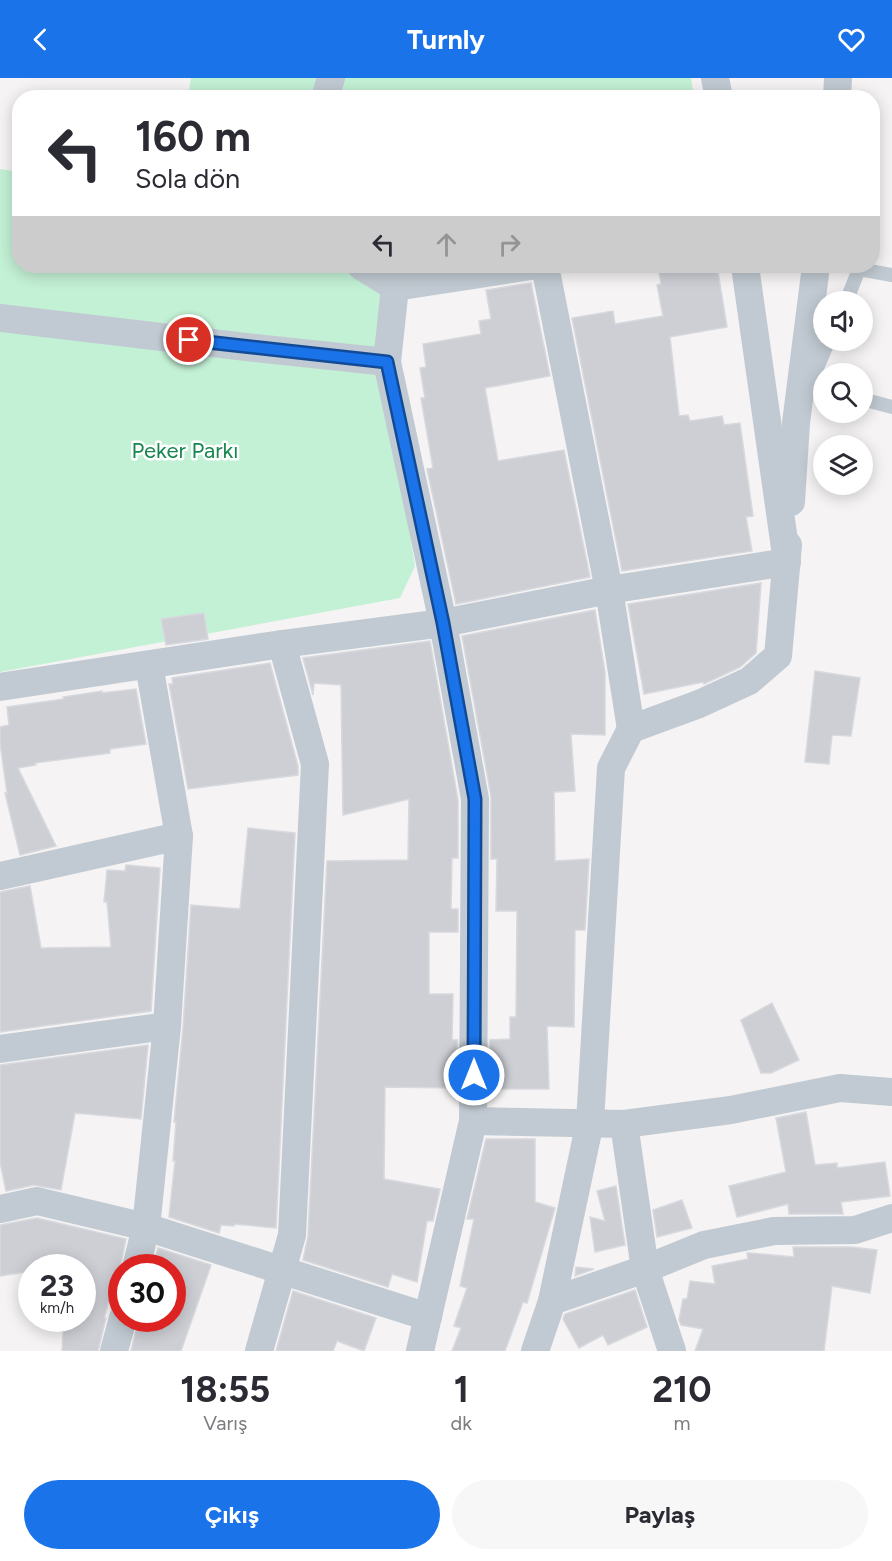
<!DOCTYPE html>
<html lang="tr">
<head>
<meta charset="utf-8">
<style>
	body { margin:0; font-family:Figtree,sans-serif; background:#f7f7f7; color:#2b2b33; height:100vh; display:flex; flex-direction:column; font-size:22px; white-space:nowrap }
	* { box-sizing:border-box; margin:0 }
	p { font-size:20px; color:#7c7c81 }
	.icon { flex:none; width:33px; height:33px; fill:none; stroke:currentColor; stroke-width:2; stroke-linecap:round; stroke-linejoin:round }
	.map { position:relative; height:1273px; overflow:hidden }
	.side { display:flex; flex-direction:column; background:#fff; flex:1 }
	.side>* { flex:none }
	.hud { position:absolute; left:12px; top:12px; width:868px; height:183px; border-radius:24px; box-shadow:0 3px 15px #0003; background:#fff; color:#2b2b33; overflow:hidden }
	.controls { position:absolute; left:813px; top:213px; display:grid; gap:12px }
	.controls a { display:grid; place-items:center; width:60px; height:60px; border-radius:50%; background:#fff; box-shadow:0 3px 15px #0003; font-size:30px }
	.speed { position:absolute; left:18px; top:1176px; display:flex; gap:12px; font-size:30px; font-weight:700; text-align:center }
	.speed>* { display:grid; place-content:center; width:78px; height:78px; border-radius:50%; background:#fff; box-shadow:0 3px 15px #0003; line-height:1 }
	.speed small { font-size:15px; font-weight:400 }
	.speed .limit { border:9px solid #d22; background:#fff; color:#111 }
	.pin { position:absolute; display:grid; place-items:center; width:51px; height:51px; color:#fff; margin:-26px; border:3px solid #fff; border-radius:50%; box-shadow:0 2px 6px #0007 }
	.me { position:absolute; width:66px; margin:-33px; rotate:0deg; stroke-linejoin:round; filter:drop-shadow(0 0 4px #0008) }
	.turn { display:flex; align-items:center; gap:21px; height:126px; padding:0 24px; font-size:27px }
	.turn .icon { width:78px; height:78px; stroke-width:2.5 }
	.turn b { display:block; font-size:42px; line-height:51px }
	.lanes { display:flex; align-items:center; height:57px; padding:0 24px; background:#0003; justify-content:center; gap:30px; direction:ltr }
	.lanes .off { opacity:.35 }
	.eta { display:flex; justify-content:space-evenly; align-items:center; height:102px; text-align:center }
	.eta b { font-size:36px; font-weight:700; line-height:42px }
	.primary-button { display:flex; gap:12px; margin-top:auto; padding:12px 24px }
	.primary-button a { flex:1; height:69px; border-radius:36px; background:#1a73e8; color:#fff; font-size:24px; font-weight:700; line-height:69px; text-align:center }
	.primary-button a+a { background:#f7f7f7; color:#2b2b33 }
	header { display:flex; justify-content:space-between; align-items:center; height:78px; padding:0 24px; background:#1a73e8; color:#fff; font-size:27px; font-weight:700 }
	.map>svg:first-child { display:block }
	.green { fill:#c3f1d5 }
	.building { fill:#cdcfd5; stroke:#d7d9de; stroke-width:1.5 }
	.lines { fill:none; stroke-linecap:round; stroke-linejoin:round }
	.lane { stroke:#c1cad2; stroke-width:14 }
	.street { stroke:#c1cad2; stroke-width:28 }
	.route-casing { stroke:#114b97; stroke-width:15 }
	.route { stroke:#1a73e8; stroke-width:10 }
	.labels { text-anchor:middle; stroke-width:5; stroke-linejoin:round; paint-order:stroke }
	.park-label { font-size:22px; fill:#17864f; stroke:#fff }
</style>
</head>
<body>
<header><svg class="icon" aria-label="back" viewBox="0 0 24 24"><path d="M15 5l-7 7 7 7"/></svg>Turnly<svg class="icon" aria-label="heart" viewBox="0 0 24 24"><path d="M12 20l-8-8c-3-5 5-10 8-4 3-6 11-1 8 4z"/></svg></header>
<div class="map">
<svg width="892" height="1273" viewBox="0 0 892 1273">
	<rect width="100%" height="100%" fill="#f5f3f3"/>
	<g class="green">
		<path d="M191,0H691L694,19L188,20Z"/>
		<path d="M0,91L19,94L20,188H493L387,214L381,275L415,488L400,520L0,594Z"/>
	</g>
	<g class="building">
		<path d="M658,188H717L727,249L670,259L679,338L688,337L690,343L722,338L724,347L740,345L753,438L746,439L752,473L622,493L572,240L613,233L615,246L663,238L657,207L661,206Z"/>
		<path d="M531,205L550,298L485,310L498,383L564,372L590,499L456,526L427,391L433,390L421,320H425L420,290L426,289L423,266L481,256L479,243L491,241L486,212Z"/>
		<path d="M761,505L756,575L740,589L704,606L703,604L644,616L628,526Z"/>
		<path d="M595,532L605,594V657L571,656L575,713L554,714L555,783L589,781L585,852H575L574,949L547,948L549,1011H493L490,1010V962L510,961V939H516L517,833H496L497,781H491V718L462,558Z"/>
		<path d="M204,535L208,561L166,567L161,541Z"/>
		<path d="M430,563L458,722V780H452L451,831H458V854H429V916H453L452,962H457V1010L385,1009L384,1101L440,1111L433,1143H427L417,1204L392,1196L388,1209L303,1182L308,1158L327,783L408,782L409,721L343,737L341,607L314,605L313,617L303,580Z"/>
		<path d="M270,585L298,688V697L188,711L169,606H173L172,600Z"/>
		<path d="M815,593L860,600L851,658L832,657L829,686L805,684Z"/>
		<path d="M136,611L146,666L110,671V675L35,685L36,687L18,690L56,768L20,777L5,715H7L0,665V649L9,647L7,629L64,621L63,619L102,613V615Z"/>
		<path d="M248,750L295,755L276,1150L234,1146V1148L221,1147L219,1155L169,1139L175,1083H173L176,1044H174L183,950L191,827L240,831Z"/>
		<path d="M126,787L160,790L151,933L0,954V814L30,808L41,870L111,869L107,824H104L107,792L125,793Z"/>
		<path d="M772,925L799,982L771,995H761L741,942Z"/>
		<path d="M148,967L141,1041L75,1035L61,1112L34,1107L6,1113L0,1084V987Z"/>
		<path d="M806,1034L815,1087L837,1085V1090L885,1084L890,1118L841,1124L843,1136H789L788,1126L737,1139L729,1108L786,1094L776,1040Z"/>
		<path d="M486,1061H535V1124L555,1130L527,1225L523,1224L505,1273H452L461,1250L454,1248L467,1210L460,1208L474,1141H467Z"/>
		<path d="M616,1108L625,1167L595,1174L590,1139L605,1143L597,1113Z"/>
		<path d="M682,1122L692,1150L657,1159L653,1132Z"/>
		<path d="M37,1140L126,1161L120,1190H118L104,1240H106L98,1273H62L64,1240H82V1190H32V1193L0,1198V1147Z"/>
		<path d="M793,1169H851L877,1172L870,1215L832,1208L824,1273H695L703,1251L681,1247L679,1242L683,1221H687L690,1203L715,1206L712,1188L748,1181L747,1175H750L794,1179Z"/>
		<path d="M158,1170L211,1187L210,1190L181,1273H131L139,1240H172V1190H153Z"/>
		<path d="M576,1189L594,1191L575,1198Z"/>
		<path d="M635,1212L647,1249L608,1267L603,1257L579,1270L563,1241L565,1236Z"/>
		<path d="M293,1213L376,1240L364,1273L337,1263L333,1273H276Z"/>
	</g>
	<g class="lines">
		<g class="lane">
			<path d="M846,224L859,191L892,197"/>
			<path d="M811,304L829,262"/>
			<path d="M805,320L809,308L824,312"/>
			<path d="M862,321L892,329"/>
		</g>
		<g class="street">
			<path d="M715,0L719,20"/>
			<path d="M325,20L331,0"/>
			<path d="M837,20L838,0"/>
			<path d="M545,188L609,512L631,651"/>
			<path d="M395,209L531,188"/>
			<path d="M0,240L255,270L387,284"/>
			<path d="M791,424L796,345L816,188"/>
			<path d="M0,609L282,566L443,545L387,284L395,209L361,188"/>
			<path d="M0,798L179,758"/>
			<path d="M0,971L167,948"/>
			<path d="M473,1043L624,1046L731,1032L840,1010L892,1014"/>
			<path d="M624,1046L645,1191L672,1273"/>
			<path d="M0,1131L37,1123L146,1149L428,1239"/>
			<path d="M136,1190L146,1149L167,948L179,758L149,587"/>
			<path d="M552,1223L645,1191L704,1167L774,1153L855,1152L892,1140"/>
			<path d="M114,1273L123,1240"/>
			<path d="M259,1273L292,1157L315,686L282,566"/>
			<path d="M420,1273L473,1043L475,721L443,545L609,512L787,484L745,188"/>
			<path d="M535,1273L552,1223L590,1044L611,690L631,651L699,626L749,603L778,578L788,467"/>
		</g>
	</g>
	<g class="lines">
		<g class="route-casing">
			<path id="route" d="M189,262L387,284L443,545L475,721L474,997"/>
		</g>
		<use href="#route" class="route"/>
	</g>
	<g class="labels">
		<g class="park-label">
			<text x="185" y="380">Peker Parkı</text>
		</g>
	</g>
</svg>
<div class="controls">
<a><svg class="icon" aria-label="sound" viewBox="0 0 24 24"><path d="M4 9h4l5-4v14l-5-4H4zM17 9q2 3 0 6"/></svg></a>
<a><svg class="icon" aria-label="search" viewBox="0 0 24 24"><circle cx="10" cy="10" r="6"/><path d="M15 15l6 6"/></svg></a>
<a><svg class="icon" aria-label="layers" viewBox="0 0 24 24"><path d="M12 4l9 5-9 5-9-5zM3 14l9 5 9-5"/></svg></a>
</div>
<div class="speed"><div>23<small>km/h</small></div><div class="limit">30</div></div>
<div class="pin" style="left:189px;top:262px;background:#d93025"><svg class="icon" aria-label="arrive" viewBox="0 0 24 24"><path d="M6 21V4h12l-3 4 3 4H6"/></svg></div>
<svg class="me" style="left:474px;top:997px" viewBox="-20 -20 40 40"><circle r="17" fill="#1a73e8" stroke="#fff" stroke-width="3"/><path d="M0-11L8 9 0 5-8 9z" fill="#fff"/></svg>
<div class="hud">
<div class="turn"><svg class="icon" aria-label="left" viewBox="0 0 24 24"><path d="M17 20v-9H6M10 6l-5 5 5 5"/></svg><div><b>160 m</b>Sola dön</div></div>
<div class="lanes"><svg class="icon" aria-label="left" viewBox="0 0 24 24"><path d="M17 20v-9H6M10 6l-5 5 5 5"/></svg><svg class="icon off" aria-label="ahead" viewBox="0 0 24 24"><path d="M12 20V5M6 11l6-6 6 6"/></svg><svg class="icon off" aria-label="right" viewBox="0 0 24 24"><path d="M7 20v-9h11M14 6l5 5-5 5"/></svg></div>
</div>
</div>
<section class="side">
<div class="eta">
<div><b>18:55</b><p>Varış</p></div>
<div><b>1</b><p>dk</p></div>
<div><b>210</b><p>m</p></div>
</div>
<div class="primary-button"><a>Çıkış</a><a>Paylaş</a></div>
</section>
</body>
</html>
